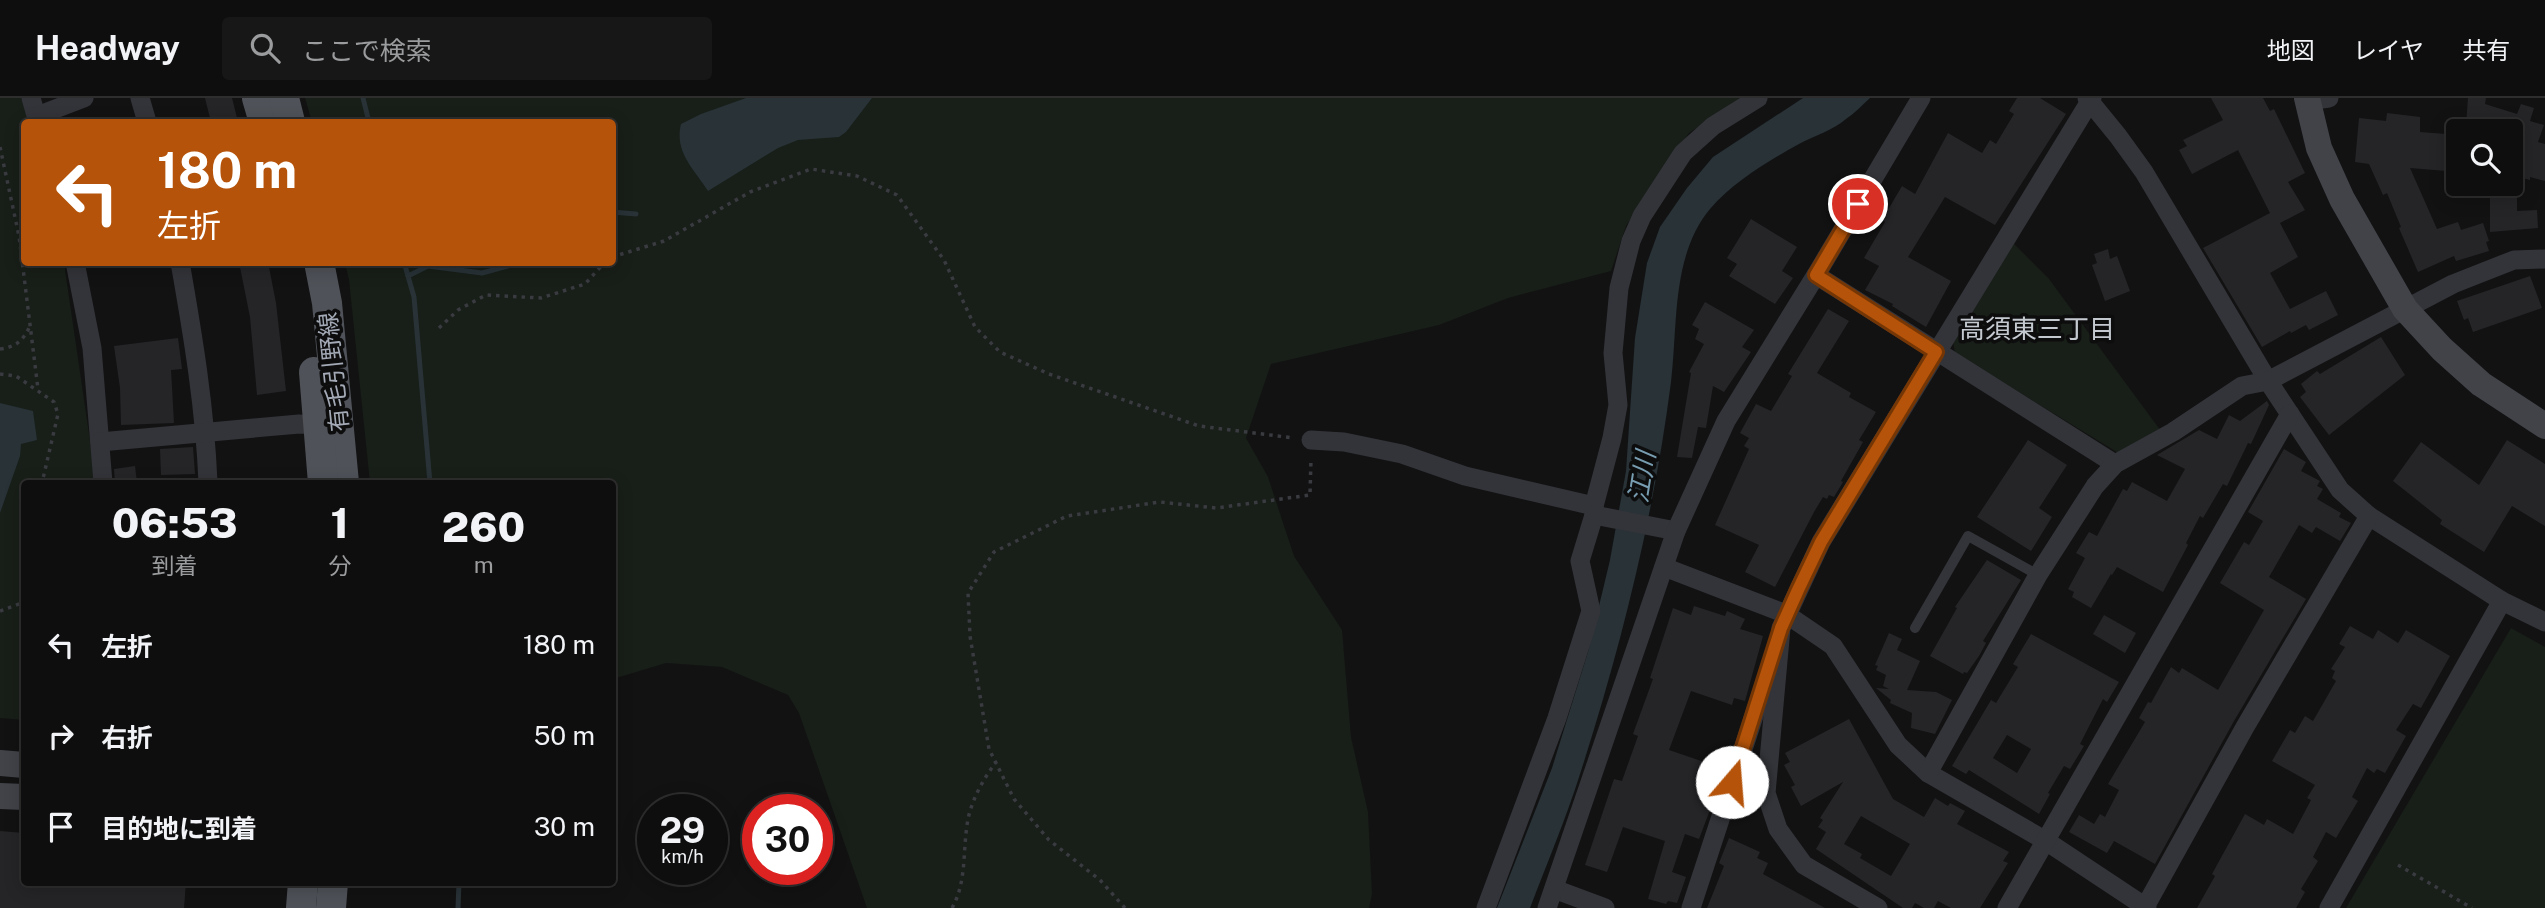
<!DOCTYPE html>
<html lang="ja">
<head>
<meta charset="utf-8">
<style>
	body { margin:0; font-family:"Public Sans","Noto Sans JP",sans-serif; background:#171717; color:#f1f3f6; height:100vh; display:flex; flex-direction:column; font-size:26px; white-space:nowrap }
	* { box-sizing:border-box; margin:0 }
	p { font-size:23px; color:#9b9c9e }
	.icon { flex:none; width:38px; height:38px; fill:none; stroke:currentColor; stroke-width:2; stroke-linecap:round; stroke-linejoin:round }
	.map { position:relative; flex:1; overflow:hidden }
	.drawer { position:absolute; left:21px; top:382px; width:595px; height:406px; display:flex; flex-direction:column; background:#0e0e0e; border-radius:7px; box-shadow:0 4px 18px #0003,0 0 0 2px #2e2e2e }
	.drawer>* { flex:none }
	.guide { position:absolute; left:21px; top:21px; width:595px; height:147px; border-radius:7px; box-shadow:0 4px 18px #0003,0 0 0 2px #2e2e2e; background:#b45309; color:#fff; overflow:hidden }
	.tools { position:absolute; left:2446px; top:21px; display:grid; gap:14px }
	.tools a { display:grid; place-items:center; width:77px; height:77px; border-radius:7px; background:#0e0e0e; box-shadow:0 4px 18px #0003,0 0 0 2px #2e2e2e; font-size:35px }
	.speed { position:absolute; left:637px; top:696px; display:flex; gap:14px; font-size:35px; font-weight:700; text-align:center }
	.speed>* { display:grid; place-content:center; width:91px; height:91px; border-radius:50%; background:#0e0e0e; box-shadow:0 4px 18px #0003,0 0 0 2px #2e2e2e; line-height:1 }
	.speed small { font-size:18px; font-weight:400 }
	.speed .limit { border:10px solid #d22; background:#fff; color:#111 }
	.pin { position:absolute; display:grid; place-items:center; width:60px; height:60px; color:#fff; margin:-30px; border:4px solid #fff; border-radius:50%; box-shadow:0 2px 7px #0007 }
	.me { position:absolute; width:77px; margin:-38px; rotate:18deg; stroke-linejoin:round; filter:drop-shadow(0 0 5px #0008) }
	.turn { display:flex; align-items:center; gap:24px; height:147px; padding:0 21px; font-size:32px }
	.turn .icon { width:91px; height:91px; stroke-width:2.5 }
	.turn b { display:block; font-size:49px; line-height:60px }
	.eta { display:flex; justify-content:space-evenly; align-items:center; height:119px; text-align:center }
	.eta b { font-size:42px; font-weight:800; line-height:49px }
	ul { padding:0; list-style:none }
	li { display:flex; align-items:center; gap:21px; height:91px; padding:0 21px }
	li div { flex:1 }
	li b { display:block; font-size:26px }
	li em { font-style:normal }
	header { display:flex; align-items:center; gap:42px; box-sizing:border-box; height:98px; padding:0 35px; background:#0e0e0e; border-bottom:2px solid #2e2e2e }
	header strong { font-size:33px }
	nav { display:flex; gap:38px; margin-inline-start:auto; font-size:24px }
	.search { width:490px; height:63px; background:#171717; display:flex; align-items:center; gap:18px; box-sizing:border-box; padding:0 24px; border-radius:7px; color:#9b9c9e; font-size:26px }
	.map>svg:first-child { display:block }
	.green { fill:#181e18 }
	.water { fill:#283237 }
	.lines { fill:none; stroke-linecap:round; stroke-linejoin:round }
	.stream { stroke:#283237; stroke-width:5 }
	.building { fill:#252528; fill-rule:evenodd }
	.path { stroke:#393b40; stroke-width:3.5; stroke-dasharray:3.5 5; stroke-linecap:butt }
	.lane { stroke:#333439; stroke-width:10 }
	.street { stroke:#333439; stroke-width:19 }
	.secondary { stroke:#414349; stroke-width:26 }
	.primary { stroke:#4f5258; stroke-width:30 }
	.route-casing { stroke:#753606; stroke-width:18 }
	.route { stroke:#b45309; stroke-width:12 }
	.labels { text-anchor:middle; stroke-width:7; stroke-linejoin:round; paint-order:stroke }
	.street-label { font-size:24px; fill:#a3aab5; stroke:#0d0d0e }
	.neighbourhood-label { font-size:26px; fill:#c4c9d0; stroke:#0d0d0e }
	.water-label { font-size:26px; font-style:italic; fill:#789db1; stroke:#0d0d0e }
</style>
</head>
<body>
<header>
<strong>Headway</strong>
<div class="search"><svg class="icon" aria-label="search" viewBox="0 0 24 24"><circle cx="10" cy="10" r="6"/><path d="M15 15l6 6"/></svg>ここで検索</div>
<nav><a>地図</a><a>レイヤ</a><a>共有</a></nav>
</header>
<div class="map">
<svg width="2545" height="810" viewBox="0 0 2545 810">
	<rect width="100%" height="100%" fill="#121213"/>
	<g class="green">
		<path d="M0,0H21L29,24H24V164L64,165L93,363L94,385H24V622L0,620Z"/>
		<path d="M305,0H1742L1689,35L1626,128L1611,173L1508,200L1439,227L1271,266L1246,340L1268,379L1294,458L1342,532L1351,639L1368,714L1372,796L1369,810H867L799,615L788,597L722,569L666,565L613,581L612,385H370L349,182L345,165L612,164V24H312Z"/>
		<path d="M2013,145L2049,181L2161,333L2120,356L1955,255L1953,244Z"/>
		<path d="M2511,530L2545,549V810H2346Z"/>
	</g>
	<g class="water">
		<path d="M746,0H872L846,34L839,39L798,42L778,50L708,93C694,71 674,54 681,26L701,16Z"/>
		<path d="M1803,0H1870C1862,7 1855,15 1846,21C1833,32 1814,38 1799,46C1768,63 1733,84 1710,111C1671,158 1678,227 1671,284C1654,417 1621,549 1580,676C1566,721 1547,765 1530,810H1497L1552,670L1588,554L1610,462L1626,373L1635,240L1647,165L1660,129L1687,90L1713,59Z"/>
		<path d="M0,305L33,313L37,342L21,346L20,358L0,415Z"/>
	</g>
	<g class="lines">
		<g class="stream">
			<path d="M363,0L369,24"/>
			<path d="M612,114L636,116"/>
			<path d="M404,164L414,199L430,385"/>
			<path d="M408,178L428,168L482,175L523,164"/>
			<path d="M458,810L459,784"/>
		</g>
	</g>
	<g class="building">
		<path d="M205,0H232L238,24H211Z"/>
		<path d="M2017,0H2040L2066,16L1995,127L1945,99L1908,159L1951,183L1926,229L1892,208L1893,206L1865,192L1879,168L1864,160L1885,124L1882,122L1902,88L1915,96L1948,35L1982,55L1990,42L1996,46L2014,16L2009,13Z"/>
		<path d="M2211,0H2263L2270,13L2274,11L2305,75L2288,84L2305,112L2280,125L2298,159L2270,175L2290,211L2326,193L2338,217L2309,232L2306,227L2291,235L2290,233L2262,249L2203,150L2270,115L2238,52L2192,76L2179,52L2187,48L2183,42L2223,22Z"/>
		<path d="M2468,0H2486L2485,6L2517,16L2521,6L2534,10L2530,23L2544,27L2538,44L2545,46V83L2530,79V82L2511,77V33L2466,27Z"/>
		<path d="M2387,15L2420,19V34L2459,37V74L2410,70L2437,131L2458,124L2461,132L2483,125L2489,143L2486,144L2489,153L2456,163L2454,158L2418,174L2399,130L2401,129L2387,95L2383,97L2369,66L2355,64L2359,20L2386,23Z"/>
		<path d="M2490,86H2517V113L2537,112L2538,130L2490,134Z"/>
		<path d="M1751,121L1797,149L1782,173L1793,180L1775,206L1729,178L1737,166L1727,160Z"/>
		<path d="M2108,151L2110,161L2117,158L2130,193L2105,203L2092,167L2097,165L2094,156Z"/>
		<path d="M239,164H268L276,205L286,293L257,297L250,219Z"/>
		<path d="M2530,178L2542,210L2473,234L2468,220L2464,222L2457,203Z"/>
		<path d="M1705,204L1754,232L1742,249L1751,254L1724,294L1713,288L1706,330L1698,329L1692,360L1677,359L1691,275L1689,274L1704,246L1695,241L1699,231L1692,227Z"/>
		<path d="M1828,211L1849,223L1817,275L1851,295L1849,299L1876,314L1859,342L1863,344L1841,383L1843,384L1834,399L1829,397L1827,401L1823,399L1814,414L1775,489L1745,474L1759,447L1715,427L1749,351L1744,348L1749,340L1740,335L1756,306L1771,313L1792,278L1788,276Z"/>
		<path d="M2381,239L2405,277L2329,337L2300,299L2306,294L2301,286L2317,273L2320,276Z"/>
		<path d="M178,240L182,271L171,272L174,325L121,327L120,290L114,248Z"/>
		<path d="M2267,303L2269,307L2251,346L2248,345L2227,388L2223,386L2203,420L2200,418L2186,445L2188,447L2163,494L2117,469L2112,477L2111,476L2091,510L2072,499L2074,494L2068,491L2085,460L2076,455L2089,434L2097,438L2123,391L2127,393L2132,384L2167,403L2185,371L2157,357L2199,332L2217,341L2229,317L2240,323Z"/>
		<path d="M2028,342L2067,367L2039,410L2052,419L2031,453L1977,419Z"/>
		<path d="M2507,342L2545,366V428L2512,408L2484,454L2440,426L2442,422L2393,383L2421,344L2479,387Z"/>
		<path d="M193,349L195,376L161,377L160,351Z"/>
		<path d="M2284,351L2306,364L2301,373L2320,383L2317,388L2323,391L2317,401L2341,415L2339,419L2351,425L2340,443L2316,429L2312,435L2299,427L2269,479L2306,501L2234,623L2155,766L2114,743L2107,755L2069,734L2079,717L2094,726L2100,716L2105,719L2119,692L2108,686L2145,624L2139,620L2148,604L2151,605L2171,569L2179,575L2182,570L2218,592L2264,512L2220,485L2244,444L2249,447L2263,423L2248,414Z"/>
		<path d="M135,368L137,385H115L114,371Z"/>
		<path d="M1987,462L2021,482L1983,543L1986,545L1979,558L1967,575L1964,574L1963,576L1930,558L1957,510L1955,509Z"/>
		<path d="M1694,508L1725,518L1727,513L1745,521L1740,531L1763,538L1745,603L1734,600L1732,607L1691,593L1669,652L1710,666L1699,699L1713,704L1699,741L1685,736L1672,774L1686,779L1677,805L1668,803L1666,806L1648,801L1665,743L1623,729L1607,774L1585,767L1614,681L1622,683L1638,638L1633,636L1653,581L1650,580L1673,510L1691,517Z"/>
		<path d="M2104,517L2136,535L2125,555L2093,536Z"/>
		<path d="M2350,528L2373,541L2378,532L2398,545L2406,532L2450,558L2421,610L2413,606L2396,632L2406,638L2385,675L2377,671L2374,675L2367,670L2352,699L2358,703L2336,740L2326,734L2313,759L2318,763L2301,791L2305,794L2296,810H2197L2215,778L2212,776L2245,716L2264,727L2267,721L2293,736L2311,702L2307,700L2315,687L2272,663L2290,632L2295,635L2305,618L2313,623L2336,583L2332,580L2335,573L2331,571L2345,549L2339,546Z"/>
		<path d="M1889,535L1902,541L1897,552L1920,563L1907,592L1936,594L1952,602L1935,636L1911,630L1912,615L1890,605L1891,602L1876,590L1889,591L1883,588L1886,577L1876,572L1878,568L1875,567Z"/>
		<path d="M2031,536L2119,584L2107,604L2103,601L2080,646L2084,648L2070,671L2064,668L2048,695L2050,696L2039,716L1969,672L1966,676L1952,668L1991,602L1996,605L2018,569L2013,566ZM2007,637L2031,651L2017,675L1993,660Z"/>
		<path d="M1849,621L1893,701L1924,719L1935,700L1948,708L1950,705L1965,713L1957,726L2009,754L2003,763L2008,765L1980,810H1951L1938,803L1934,810H1924L1915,805L1912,810H1903L1816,751L1826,734L1818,729L1823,722L1820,720L1843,684L1801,708L1791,689L1795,687L1784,667L1790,664L1785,655ZM1861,718L1910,746L1891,778L1860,760L1862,756L1844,746Z"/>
		<path d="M0,733L24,735V784H186L184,810H0Z"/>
		<path d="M1729,740L1760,754L1757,760L1768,765L1763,776L1825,810H1707L1724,768L1719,765Z"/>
	</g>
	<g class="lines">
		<g class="path">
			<path d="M0,49L19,138L38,291"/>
			<path d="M612,159L664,143L750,94L811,71L857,78L897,97L944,162L975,229L1000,254L1049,276L1199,328L1294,340"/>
			<path d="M439,230L458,212L486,197L541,200L585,186L605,164"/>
			<path d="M0,251C15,249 22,244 29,230"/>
			<path d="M0,276L16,278L54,304L58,316L42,385"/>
			<path d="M0,513L24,504"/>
			<path d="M2398,767L2472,810"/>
			<path d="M952,810C969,780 961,745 970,713C976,694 985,679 996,664"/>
			<path d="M1125,810L1100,782L1049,742L1014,701L989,651L970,538L968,495L994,454L1067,418L1160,404L1216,410L1310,397L1311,361"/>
		</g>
		<path class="lane" d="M1915,530L1968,438L2038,477"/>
		<g class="street">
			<path d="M31,0L38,24"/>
			<path d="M140,0L147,24"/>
			<path d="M2087,0L2118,38L2144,74L2268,283L2340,392L2369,418L2502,503L2545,524"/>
			<path d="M2307,3L2329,0"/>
			<path d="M37,18L84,0"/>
			<path d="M75,164L92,250L103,385"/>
			<path d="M180,164C193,238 205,310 208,385"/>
			<path d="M1816,177L2115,366"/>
			<path d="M1311,342L1344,344L1402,356L1465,378L1594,408V417L1580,463L1591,513L1557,620L1486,810"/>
			<path d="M100,344L299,326L319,327"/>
			<path d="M1594,408L1612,340L1618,307L1613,255L1619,190L1631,143L1642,118L1683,55L1713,28L1758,0"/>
			<path d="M1594,417L1676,433"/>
			<path d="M1664,469L1786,516L1833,548L1898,647L1928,675L2046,743L2147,810"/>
			<path d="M1928,675L2038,477L2095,388L2115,366L2173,334L2242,288L2268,283L2453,186L2514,162L2545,161"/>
			<path d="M1554,791L1605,810"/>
			<path d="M2145,809L2245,629L2369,418"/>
			<path d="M1547,810L1676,433L1726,323L1816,177L1921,0"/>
			<path d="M1691,810L1769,572"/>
			<path d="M1878,810L1804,767L1778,731L1766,695L1781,530L1821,444L2092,0"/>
			<path d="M2007,810L2290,316"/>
			<path d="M2329,810L2502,503"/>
		</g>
		<g class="secondary">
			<path d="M2307,0L2319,50L2342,101L2405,211L2442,251L2481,286L2545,328"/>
			<path d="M0,665L24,667"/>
			<path d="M0,698L24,699"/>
		</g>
		<g class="primary">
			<path d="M257,0L264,24"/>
			<path d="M284,0L290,24"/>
			<path d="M319,164L327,205L344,385"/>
			<path d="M314,274L323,385"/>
			<path d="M301,810L303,784"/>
			<path d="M331,810L333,784"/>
		</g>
	</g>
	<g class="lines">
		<g class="route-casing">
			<path id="route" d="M1732,684L1781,530L1798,492L1821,444L1936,254L1816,177L1858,106"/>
		</g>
		<use href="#route" class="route"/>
	</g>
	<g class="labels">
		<g class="street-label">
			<text transform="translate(334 274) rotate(-96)" y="8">有毛引野線</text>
		</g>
		<g class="neighbourhood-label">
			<text x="2037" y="240">高須東三丁目</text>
		</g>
		<g class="water-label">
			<text transform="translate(1642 379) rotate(-81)" y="9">江川</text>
		</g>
	</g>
</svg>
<div class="tools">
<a><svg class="icon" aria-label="search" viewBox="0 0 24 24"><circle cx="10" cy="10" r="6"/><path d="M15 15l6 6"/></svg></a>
</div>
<div class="speed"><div>29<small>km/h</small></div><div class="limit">30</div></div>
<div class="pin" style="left:1858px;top:106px;background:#d93025"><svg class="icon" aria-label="arrive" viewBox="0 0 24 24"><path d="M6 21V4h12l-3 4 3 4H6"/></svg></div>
<svg class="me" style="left:1732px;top:684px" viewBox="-20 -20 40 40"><circle r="19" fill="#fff"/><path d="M0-13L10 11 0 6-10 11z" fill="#b45309"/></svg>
<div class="guide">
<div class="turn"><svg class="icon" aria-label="left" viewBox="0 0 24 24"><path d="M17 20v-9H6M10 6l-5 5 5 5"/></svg><div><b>180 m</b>左折</div></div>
</div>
<section class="drawer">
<div class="eta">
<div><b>06:53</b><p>到着</p></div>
<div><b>1</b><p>分</p></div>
<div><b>260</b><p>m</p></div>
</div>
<ul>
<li><svg class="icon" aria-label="left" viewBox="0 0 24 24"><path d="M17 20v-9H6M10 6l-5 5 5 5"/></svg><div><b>左折</b></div><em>180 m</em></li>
<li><svg class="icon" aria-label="right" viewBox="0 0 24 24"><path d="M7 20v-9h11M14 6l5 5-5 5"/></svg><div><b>右折</b></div><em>50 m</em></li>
<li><svg class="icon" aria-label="arrive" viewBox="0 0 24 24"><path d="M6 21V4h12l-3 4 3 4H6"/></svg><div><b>目的地に到着</b></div><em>30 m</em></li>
</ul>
</section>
</div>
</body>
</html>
